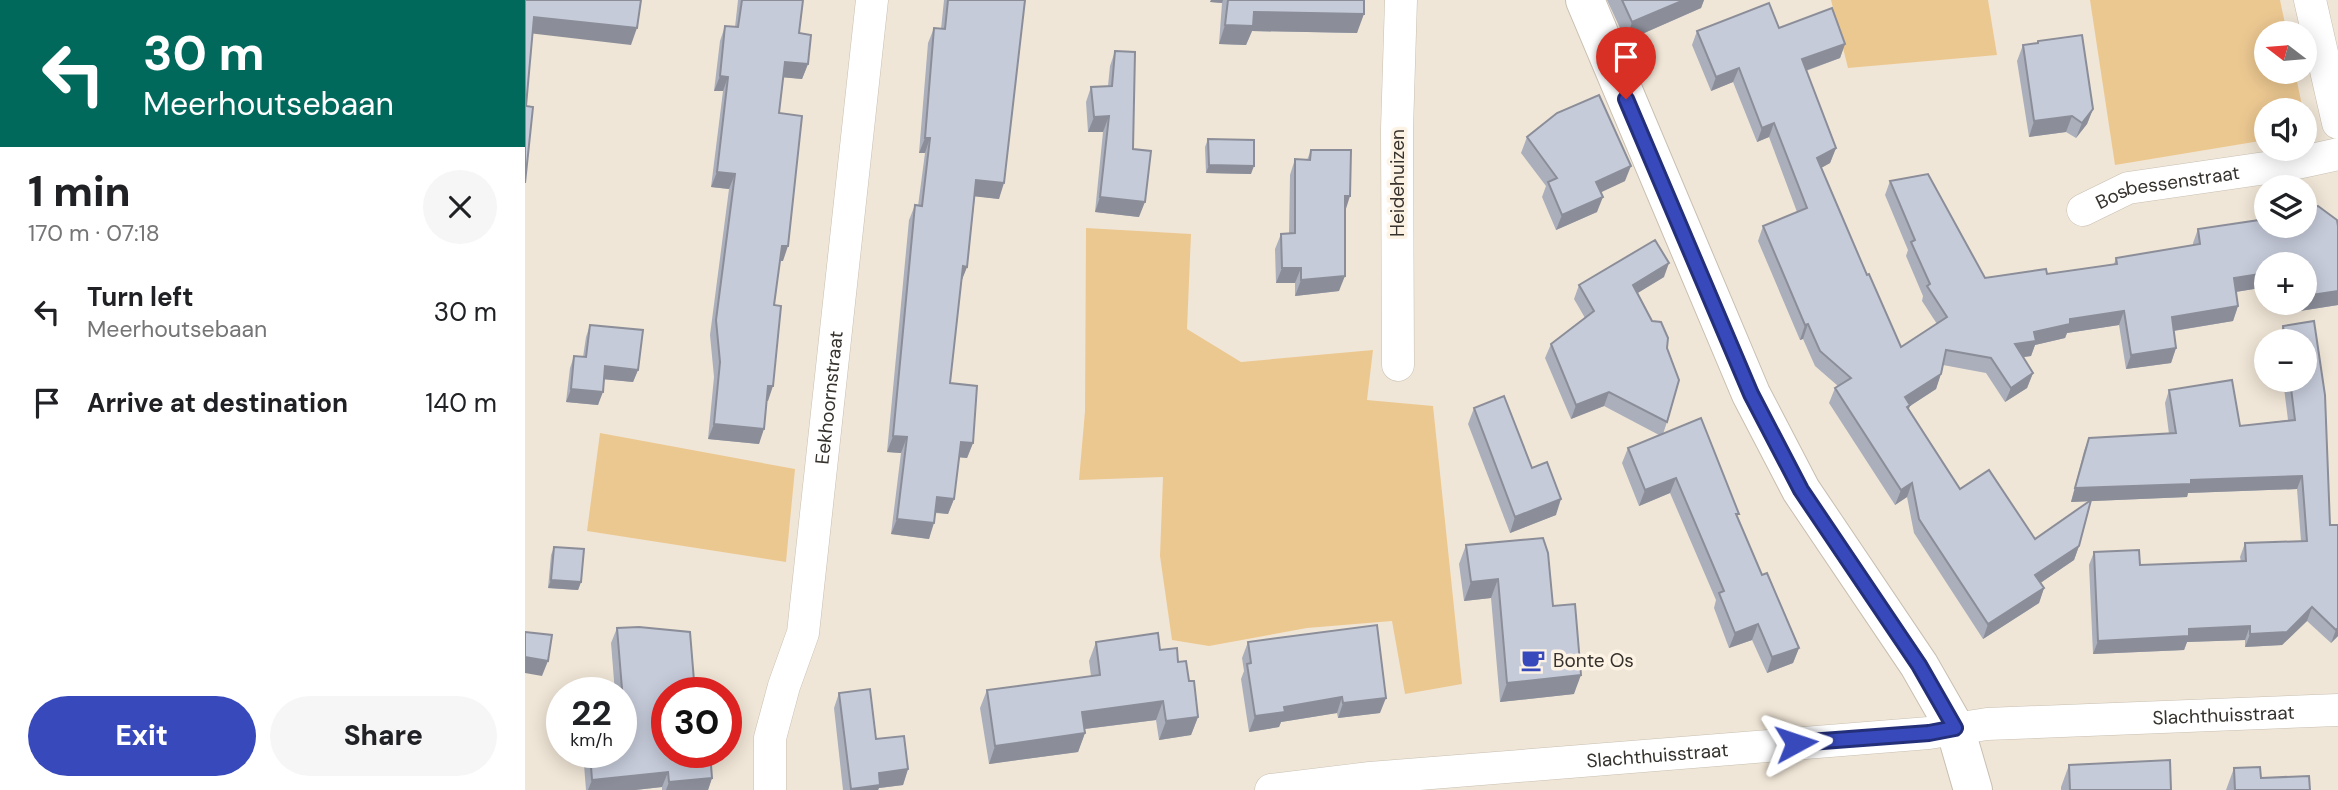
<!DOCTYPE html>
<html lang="en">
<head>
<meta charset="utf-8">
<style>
	body { margin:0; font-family:"DM Sans",sans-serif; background:#f6f6f6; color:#202124; height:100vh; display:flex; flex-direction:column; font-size:26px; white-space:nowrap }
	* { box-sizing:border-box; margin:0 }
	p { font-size:23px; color:#757577 }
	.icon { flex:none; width:38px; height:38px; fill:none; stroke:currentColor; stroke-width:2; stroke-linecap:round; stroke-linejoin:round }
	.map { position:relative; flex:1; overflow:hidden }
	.sheet { display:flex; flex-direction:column; background:#fff; width:525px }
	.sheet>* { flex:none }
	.hud { background:#00695c; color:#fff; overflow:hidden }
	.needle { width:46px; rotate:286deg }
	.tools { position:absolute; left:1729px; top:21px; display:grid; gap:14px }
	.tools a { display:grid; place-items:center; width:63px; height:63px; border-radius:50%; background:#fff; box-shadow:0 4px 18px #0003; font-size:35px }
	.speed { position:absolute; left:21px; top:677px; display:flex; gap:14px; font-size:35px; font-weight:700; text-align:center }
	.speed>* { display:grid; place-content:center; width:91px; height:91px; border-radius:50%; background:#fff; box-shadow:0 4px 18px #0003; line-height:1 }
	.speed small { font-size:18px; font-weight:400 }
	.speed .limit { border:10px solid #d22; background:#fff; color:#111 }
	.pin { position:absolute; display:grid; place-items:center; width:60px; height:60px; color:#fff; margin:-72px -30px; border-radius:50% 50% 50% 0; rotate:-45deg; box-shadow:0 0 7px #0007 }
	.pin .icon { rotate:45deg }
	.me { position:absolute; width:77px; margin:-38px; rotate:85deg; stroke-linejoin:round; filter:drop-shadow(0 0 5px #0008) }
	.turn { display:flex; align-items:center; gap:24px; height:147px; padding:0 28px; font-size:32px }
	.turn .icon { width:91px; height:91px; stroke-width:2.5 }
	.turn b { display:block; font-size:49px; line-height:60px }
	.round { display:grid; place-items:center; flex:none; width:74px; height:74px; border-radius:37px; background:#f6f6f6 }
	.overview { display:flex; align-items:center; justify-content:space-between; height:119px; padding:0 28px }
	h1 { font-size:42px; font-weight:800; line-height:52px }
	.button { display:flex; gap:14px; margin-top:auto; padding:14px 28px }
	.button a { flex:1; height:80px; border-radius:42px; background:#3849bc; color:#fff; font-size:28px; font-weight:800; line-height:80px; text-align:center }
	.button a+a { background:#f6f6f6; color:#202124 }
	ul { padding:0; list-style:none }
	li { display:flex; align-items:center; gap:21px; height:91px; padding:0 28px }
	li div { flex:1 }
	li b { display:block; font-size:26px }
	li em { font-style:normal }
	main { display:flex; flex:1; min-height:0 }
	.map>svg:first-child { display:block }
	.green { fill:#ecc891 }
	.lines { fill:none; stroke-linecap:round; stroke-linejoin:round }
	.minor-casing { stroke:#c8bfb1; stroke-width:33 }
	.tertiary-casing { stroke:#c8bfb1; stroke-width:40 }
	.minor { stroke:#fff; stroke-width:32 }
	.tertiary { stroke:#fff; stroke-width:38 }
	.wall { fill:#aaafbb }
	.shaded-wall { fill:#8b8e99 }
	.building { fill:#c6cbda; stroke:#8b8e99; stroke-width:2 }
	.route-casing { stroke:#242f7a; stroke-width:18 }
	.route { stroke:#3849bc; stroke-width:12 }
	.labels { text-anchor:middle; stroke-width:7; stroke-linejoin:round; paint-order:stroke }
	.street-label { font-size:19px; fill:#36322d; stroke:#fdf3e5 }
	.poi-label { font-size:19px; fill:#36322d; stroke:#fdf3e5; text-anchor:start }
</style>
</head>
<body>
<main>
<section class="sheet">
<div class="hud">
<div class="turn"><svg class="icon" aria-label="left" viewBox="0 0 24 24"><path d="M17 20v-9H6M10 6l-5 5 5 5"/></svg><div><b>30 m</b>Meerhoutsebaan</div></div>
</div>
<div class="overview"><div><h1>1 min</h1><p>170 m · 07:18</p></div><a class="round"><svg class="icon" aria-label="close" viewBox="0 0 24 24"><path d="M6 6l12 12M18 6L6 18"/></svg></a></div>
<ul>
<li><svg class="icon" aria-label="left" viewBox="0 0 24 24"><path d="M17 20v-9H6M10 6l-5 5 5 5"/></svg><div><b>Turn left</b><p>Meerhoutsebaan</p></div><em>30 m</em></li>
<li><svg class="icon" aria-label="arrive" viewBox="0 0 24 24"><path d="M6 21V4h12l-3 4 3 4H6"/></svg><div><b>Arrive at destination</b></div><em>140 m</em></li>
</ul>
<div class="button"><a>Exit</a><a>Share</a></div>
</section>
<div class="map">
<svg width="1813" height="790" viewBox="0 0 1813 790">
	<rect width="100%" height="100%" fill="#f0e6d7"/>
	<g class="green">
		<path d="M1306,0H1463L1472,55L1323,68Z"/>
		<path d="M1565,0H1755L1762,33H1741V72H1770L1778,110H1741V140L1590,165Z"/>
		<path d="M561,228L666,234L662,329L716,362L848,350L842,400L908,406L937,684L880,694L867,621L782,628L684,646L647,640L635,556L638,477L554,480L560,411Z"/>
		<path d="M75,433L270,469L261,562L62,531Z"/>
	</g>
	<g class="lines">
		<g class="minor-casing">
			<g id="minor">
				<path d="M1785,0L1813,123"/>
				<path id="s1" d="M1558,210L1603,188L1768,164L1813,154"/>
				<path d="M873,365L872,129L876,0"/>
				<path id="s2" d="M245,790V738L259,686L278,633L347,0"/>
				<path id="s3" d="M746,790L845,778L1404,733L1462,724L1813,710"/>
			</g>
		</g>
		<g class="tertiary-casing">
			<path id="tertiary" d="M1060,0L1226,394L1276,490L1394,665L1430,728L1448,790"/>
		</g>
		<use href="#minor" class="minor"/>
		<use href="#tertiary" class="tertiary"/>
	</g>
	<g class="wall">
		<path d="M213,0H278L274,33L283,64L277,79L258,77L254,113L258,261H255L249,305L243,401H242L234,444L183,439L189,377L185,335L204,189L186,187L198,91H189L195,41L200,26L210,27Z"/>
		<path d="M419,0H500L474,199L450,196L442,267L436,282L425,383L448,443L442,458L434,457L429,499L423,514L410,513L404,539L366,534L376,453L362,452L384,220L390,205L393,206L400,153H394L403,43L409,28L416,29Z"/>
		<path d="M686,0H839L832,33L727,31L721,45L694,44L697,3L685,2Z"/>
		<path d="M1082,0H1179L1176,8L1101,41Z"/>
		<path d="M1244,3L1254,28L1307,8L1320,44L1315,58L1281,71L1311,148L1305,163L1296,168L1342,275L1344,274L1376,347L1412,324L1397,301L1398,296L1381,256L1383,250L1360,195L1365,181L1403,174L1460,278L1521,269L1522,274L1589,264L1591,258L1668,246V243L1673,229L1741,219V226H1780V208L1793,206L1812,220L1813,226V305L1762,313L1761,303H1780V264H1741V287L1711,292L1713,306L1708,321L1649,331L1651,348L1646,363L1601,369L1594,325L1542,333L1540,338L1510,345L1506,356L1498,357L1508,373L1502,388L1480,402L1461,373L1418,365L1411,389L1385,406L1383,409L1435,489L1464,470L1510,539L1565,501L1546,502L1559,451L1564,438L1644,434L1640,403L1644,390L1707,380L1715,426L1763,420L1758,380H1780V341H1753V339L1758,326L1789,321L1800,395L1805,525H1813V636L1806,643L1782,621L1757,645L1720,647V640L1662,642L1659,650L1568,654L1564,565L1569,552L1614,550L1615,565L1716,562L1715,557L1720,543L1776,541L1772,489L1663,493L1662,497L1566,501L1554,546L1549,560L1515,583L1519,588L1514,603L1458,639L1389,533L1382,497L1370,505L1304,403L1310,388L1313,386L1290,366L1278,339L1275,340L1233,241L1238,226L1272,212L1244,137L1232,142L1208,82L1186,91L1167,45L1172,31Z"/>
		<path d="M1513,41L1568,109L1562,124L1551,138L1541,132L1504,137L1492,61L1498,45L1512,43Z"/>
		<path d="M590,51L608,149L614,217L570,212L578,132H563L561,102L566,87L583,86L585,66Z"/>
		<path d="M1002,137L1100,181L1076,192L1072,212L1031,230L1017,197L1021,186L996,153Z"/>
		<path d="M683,139L726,174L681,173L680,147Z"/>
		<path d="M786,150L820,212L814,291L770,296V283H751L750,249L756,234H764L765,175L770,159L782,160Z"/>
		<path d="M1139,277L1112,293L1142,422L1138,434L1212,517L1237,575L1274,648L1268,663L1242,673L1227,640L1204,648L1189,608L1191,600L1145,493L1114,506L1097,463L1103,448L1134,435L1079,406L1046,419L1020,358L1026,344L1060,318L1049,299L1054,285Z"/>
		<path d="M65,325L113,370L108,382L79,379L73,405L41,402L45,368L49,356L58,357L61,337Z"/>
		<path d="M949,408L1007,468L1031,515L985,533L943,424Z"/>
		<path d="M941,545L1028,606L1049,694L975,702L966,598L939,601L934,564Z"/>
		<path d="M29,547L56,582L53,590L23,588L26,555Z"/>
		<path d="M92,628L142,693L187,778L183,790H137V787L110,790H61L58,752H96V693H90L86,643Z"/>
		<path d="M571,642L635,650L653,662L664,681L673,717L666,735L634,740L631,720L560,729V733L553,752L464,764L455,708L462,690L566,676L564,661Z"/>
		<path d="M723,642L855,713L813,718L812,713L756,722L754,727L724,732L716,679L719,671L717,658Z"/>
		<path d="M314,693L351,739L383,769L378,785L354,788L353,790H318L309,708Z"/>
		<path d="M1544,765L1646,790H1536V787Z"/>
		<path d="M1709,768L1736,778L1785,790H1701Z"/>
	</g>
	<g class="shaded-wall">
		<path d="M686,0H698L697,3L685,2Z"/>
		<path d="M1159,0H1179L1176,8L1101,41L1107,22Z"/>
		<path d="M729,12L839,14L832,33L727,31L721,45L694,44L700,25Z"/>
		<path d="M9,17L112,28L106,45L3,33Z"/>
		<path d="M1320,44L1315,58L1271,74L1277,59Z"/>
		<path d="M260,62L283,64L277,79L254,77Z"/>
		<path d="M1214,68L1208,82L1186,91L1191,77Z"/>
		<path d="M195,76L203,77L198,91H189Z"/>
		<path d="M1568,109L1562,124L1551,138L1557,123Z"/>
		<path d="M584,116L578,132H563L569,117Z"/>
		<path d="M1547,116L1541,132L1504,137L1509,121Z"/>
		<path d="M1249,123L1244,137L1232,142L1237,128Z"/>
		<path d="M400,138H405L400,153H394Z"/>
		<path d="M1311,148L1305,163L1287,173L1292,158Z"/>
		<path d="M684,165L729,166L726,174L681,173Z"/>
		<path d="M1106,166L1100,181L1066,197L1071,182Z"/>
		<path d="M192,172L210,174L204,189L186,187Z"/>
		<path d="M451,180L479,183L474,199L446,196Z"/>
		<path d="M820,196H825L820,212Z"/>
		<path d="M575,197L620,202L614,217L570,212Z"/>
		<path d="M1078,197L1072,212L1031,230L1037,215Z"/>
		<path d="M257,246H263L258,261H251Z"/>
		<path d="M1144,263L1139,277L1103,299L1108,285Z"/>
		<path d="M438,266L442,267L436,282Z"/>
		<path d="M757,268H776L770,283H751Z"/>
		<path d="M1741,273V287L1704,293L1709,278Z"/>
		<path d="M820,276L814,291L770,296L776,280Z"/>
		<path d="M1813,291V305L1762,313L1766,303H1780V296Z"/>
		<path d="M1713,306L1708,321L1641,332L1647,317Z"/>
		<path d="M1599,311L1594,325L1542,333L1540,338L1510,345L1506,356L1485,359L1490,344L1509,332L1545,319Z"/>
		<path d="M1283,324L1278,339L1275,340L1280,325Z"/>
		<path d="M1651,348L1646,363L1601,369L1606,355Z"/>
		<path d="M80,366L113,370L108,382L76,379Z"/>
		<path d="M1508,373L1502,388L1480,402L1486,388Z"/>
		<path d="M1416,374L1411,389L1385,406L1379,419L1380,397Z"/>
		<path d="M243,386H248L243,401H238Z"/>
		<path d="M46,389L78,392L73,405L41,402Z"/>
		<path d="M1084,392L1079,406L1046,419L1051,405Z"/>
		<path d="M189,424L239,429L234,444L183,439Z"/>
		<path d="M368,436L382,437L376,453L362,452Z"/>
		<path d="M436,442L448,443L442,458L431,457Z"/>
		<path d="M1777,476L1772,489L1663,493L1662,497L1546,502L1550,488L1666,480Z"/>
		<path d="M1151,478L1145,493L1114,506L1120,490Z"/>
		<path d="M1387,483L1382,497L1370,505L1376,490Z"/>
		<path d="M412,497L429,499L423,514L407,512Z"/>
		<path d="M1036,499L1031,515L985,533L990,517Z"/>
		<path d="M372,519L409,523L404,539L366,534Z"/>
		<path d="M1554,546L1549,560L1505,590L1510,575Z"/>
		<path d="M973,579L966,598L939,601L946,582Z"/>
		<path d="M26,580L56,582L53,590L23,588Z"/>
		<path d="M1519,588L1514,603L1458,639L1463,624Z"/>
		<path d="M1787,607L1782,621L1757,645L1720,647L1725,634Z"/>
		<path d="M1233,624L1227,640L1204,648L1210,633Z"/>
		<path d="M1725,626L1720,640L1662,642L1659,650L1568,654L1573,641L1664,629Z"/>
		<path d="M1813,628V636L1806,643L1811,630Z"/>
		<path d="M1274,648L1268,663L1242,673L1247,657Z"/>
		<path d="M0,657L23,661L17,676L0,673Z"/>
		<path d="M1056,675L1049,694L975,702L982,683Z"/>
		<path d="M817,697L812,713L756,722L754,727L724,732L730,716L759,707Z"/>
		<path d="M861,698L855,713L813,718L818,703Z"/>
		<path d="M638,701L631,720L551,730L557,712Z"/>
		<path d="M673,717L666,735L634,740L641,721Z"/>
		<path d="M560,733L553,752L464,764L470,746Z"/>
		<path d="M383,769L378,785L354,788L353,790H325L326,789L354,773Z"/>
		<path d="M143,772L137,787L110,790H63L67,780Z"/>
		<path d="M187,778L183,790H141L144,782Z"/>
	</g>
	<g class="building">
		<path d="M0,0H116L112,28L9,17L1,106L8,107L0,183Z"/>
		<path d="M217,0H278L274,33L286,35L283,64L260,62L254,113L277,116L263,246H257L249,305L256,306L248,386H243L239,429L189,424L195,362L191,320L210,174L192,172L203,77L195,76L200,26L213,27Z"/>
		<path d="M423,0H500L479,183L451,180L442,267L438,266L425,383L452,386L448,443L436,442L429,499L412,497L409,523L372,519L382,437L368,436L390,205L397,206L405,138H400L409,28L420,29Z"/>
		<path d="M703,0H839V14L729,12L728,26L700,25Z"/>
		<path d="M1097,0H1159L1107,22Z"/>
		<path d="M1244,3L1254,28L1307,8L1320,44L1277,59L1311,148L1292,158L1342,275L1344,274L1376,347L1422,317L1402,286L1405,284L1386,242L1390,240L1365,181L1403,174L1460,278L1521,269L1522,274L1592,264L1591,258L1675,244L1673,229L1741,219V226H1780V208L1793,206L1812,220L1813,226V291L1780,296V264H1741V273L1709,278L1713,306L1647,317L1651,348L1606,355L1599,311L1545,319V324L1509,332L1511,341L1490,344L1508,373L1486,388L1466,358L1421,350L1416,374L1380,397L1385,405L1382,407L1435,489L1464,470L1510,539L1566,500L1554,546L1510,575L1519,588L1463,624L1394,519L1387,483L1376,490L1310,388L1326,378L1295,351L1283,324L1280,325L1238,226L1282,208L1249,123L1237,128L1214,68L1191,77L1172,31Z"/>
		<path d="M1557,35L1568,109L1557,123L1547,116L1509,121L1498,45L1513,43V41Z"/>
		<path d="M590,51L610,52L608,149L626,151L620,202L575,197L584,116L569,117L566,87L587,86Z"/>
		<path d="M1074,95L1106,166L1071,182L1078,197L1037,215L1023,182L1032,178L1002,137L1032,113Z"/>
		<path d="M683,139L729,140V166L684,165Z"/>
		<path d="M786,150H826L825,196H820V276L776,280V268H757L756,234L770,233V159L785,160Z"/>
		<path d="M1130,240L1144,263L1108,285L1127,321L1136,322L1143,338L1142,348L1154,380L1142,422L1084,392L1051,405L1026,344L1069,311L1054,285Z"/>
		<path d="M1789,321L1800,395L1805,525H1813V628L1811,630L1787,607L1762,632L1725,634V626L1664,629V636L1573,641L1569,552L1614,550L1615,565L1721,561L1720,543L1782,541L1777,476L1666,480V484L1550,488L1564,438L1651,433L1644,390L1707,380L1715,426L1770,420L1765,380H1780V341H1760L1758,326Z"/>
		<path d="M65,325L118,330L113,370L80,366L78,392L46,389L49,356L61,357Z"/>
		<path d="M979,396L1007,468L1022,462L1036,499L990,517L949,408Z"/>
		<path d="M1176,418L1214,514H1211L1237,575L1242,573L1274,648L1247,657L1233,624L1210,633L1194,593L1199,591L1151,478L1120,490L1103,448Z"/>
		<path d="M1018,538L1023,553L1028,606L1050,604L1056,675L982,683L973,579L946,582L941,545Z"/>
		<path d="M29,547L59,549L56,582L26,580Z"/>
		<path d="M852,625L861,698L818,703L817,697L759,707L760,712L730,716L722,664L726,663L723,642Z"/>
		<path d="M114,627L165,632L170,693H142V752H185L187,778L144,782L143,772L67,780L65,752H96V702L98,701L92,628Z"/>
		<path d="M0,632L27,635L23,661L0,657Z"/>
		<path d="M633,633L635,650L652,648L653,662L661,661L664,681H669L673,717L641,721L638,701L557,712L560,733L470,746L462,690L575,675L571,642Z"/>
		<path d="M345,689L351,739L379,736L383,769L354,773L355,785L326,789L314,693Z"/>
		<path d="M1645,760L1646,790H1545L1544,765Z"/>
		<path d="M1735,767L1736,778L1784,776L1785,790H1710L1709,768Z"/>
	</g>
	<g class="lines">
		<g class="route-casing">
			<path id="route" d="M1101,99L1226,394L1276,490L1394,665L1430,728L1404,733L1271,743"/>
		</g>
		<use href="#route" class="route"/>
	</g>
	<defs>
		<g id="cafe-bare" transform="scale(1.89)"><path d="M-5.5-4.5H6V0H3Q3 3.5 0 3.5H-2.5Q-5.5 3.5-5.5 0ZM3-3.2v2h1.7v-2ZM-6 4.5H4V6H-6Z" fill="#3849bc" stroke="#fdf3e5" stroke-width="2.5" paint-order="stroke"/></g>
	</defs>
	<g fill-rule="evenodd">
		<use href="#cafe-bare" x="1008" y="660"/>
	</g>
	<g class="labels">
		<g class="street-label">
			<text transform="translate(872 183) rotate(-90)" y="7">Heidehuizen</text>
			<text dy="7" stroke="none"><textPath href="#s1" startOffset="89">Bosbessenstraat</textPath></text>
			<text dy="7" stroke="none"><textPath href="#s2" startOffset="399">Eekhoornstraat</textPath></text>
			<text dy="7" stroke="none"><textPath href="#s3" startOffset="956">Slachthuisstraat</textPath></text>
			<text dy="7" stroke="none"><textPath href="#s3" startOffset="388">Slachthuisstraat</textPath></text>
		</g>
		<g class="poi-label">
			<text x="1028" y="667">Bonte Os</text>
		</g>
	</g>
</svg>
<div class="tools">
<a><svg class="needle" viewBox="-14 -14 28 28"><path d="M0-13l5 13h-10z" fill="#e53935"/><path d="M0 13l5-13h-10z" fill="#757577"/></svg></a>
<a><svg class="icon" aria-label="sound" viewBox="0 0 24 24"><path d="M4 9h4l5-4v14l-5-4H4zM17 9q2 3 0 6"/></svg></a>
<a><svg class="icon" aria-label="layers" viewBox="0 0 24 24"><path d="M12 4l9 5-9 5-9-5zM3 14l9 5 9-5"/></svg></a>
<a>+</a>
<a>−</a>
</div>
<div class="speed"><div>22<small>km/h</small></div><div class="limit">30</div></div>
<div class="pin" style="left:1101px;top:99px;background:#d93025"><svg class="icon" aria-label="arrive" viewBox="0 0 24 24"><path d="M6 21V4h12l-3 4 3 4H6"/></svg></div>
<svg class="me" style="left:1271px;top:743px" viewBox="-20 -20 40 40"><path d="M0-17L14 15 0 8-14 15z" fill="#3849bc" stroke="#fff" stroke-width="4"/></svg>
</div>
</main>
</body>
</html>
